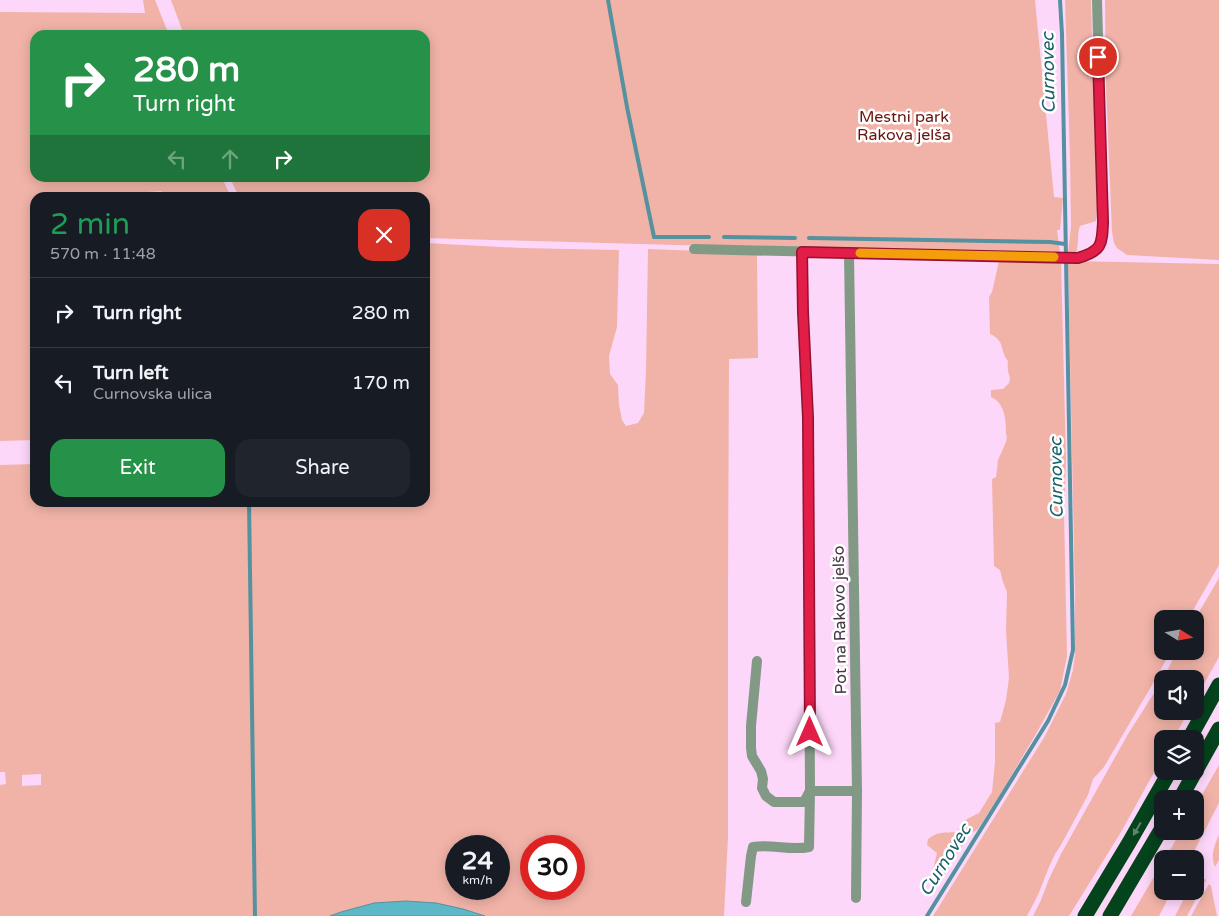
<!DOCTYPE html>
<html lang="en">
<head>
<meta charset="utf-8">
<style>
	body { margin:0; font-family:"Varela Round",sans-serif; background:#20242c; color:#f1f3f6; height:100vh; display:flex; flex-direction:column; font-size:19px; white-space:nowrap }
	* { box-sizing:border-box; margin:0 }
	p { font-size:16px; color:#9ea1a6 }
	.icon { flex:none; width:28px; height:28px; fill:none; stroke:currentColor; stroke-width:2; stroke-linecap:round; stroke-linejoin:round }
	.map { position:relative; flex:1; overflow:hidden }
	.side { position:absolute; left:30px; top:192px; width:400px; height:315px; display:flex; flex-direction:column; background:#171b24; border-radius:15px; box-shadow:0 2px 12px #0003 }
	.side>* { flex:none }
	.banner { position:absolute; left:30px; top:30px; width:400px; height:152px; border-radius:15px; box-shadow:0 2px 12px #0003; background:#269149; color:#fff; overflow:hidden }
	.needle { width:32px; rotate:101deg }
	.buttons { position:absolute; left:1154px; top:610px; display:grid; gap:10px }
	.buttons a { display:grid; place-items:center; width:50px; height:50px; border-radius:10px; background:#171b24; box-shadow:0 2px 12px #0003; font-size:25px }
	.speed { position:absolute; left:445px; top:835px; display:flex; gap:10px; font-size:25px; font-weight:700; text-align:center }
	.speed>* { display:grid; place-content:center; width:65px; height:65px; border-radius:50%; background:#171b24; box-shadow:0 2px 12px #0003; line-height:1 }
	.speed small { font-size:12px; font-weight:400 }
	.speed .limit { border:8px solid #d22; background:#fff; color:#111 }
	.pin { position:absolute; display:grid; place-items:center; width:42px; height:42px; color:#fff; margin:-21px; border:2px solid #fff; border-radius:50%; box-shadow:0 1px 5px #0007 }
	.me { position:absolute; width:55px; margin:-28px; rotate:0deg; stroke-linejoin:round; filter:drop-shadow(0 0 4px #0008) }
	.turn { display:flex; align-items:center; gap:18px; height:105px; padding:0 20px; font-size:22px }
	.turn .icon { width:65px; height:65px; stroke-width:2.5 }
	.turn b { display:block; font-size:35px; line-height:42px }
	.lanes { display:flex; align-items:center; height:48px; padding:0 20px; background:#0003; justify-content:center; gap:25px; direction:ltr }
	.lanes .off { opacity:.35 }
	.round { display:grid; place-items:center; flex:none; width:52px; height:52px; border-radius:15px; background:#20242c }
	.summary { display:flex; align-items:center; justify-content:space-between; height:85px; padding:0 20px }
	h1 { font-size:30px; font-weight:600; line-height:38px; color:#1e9e55 }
	.primary-button { display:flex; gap:10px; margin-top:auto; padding:10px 20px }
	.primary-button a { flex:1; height:58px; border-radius:15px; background:#269149; color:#fff; font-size:20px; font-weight:600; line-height:58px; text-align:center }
	.primary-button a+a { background:#20242c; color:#f1f3f6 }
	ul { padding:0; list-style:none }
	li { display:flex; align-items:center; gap:15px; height:70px; padding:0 20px; border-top:1px solid #363941 }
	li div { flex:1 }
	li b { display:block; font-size:19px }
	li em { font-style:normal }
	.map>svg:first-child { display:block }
	.green { fill:#f1b3a8; fill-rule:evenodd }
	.water { fill:#5cb7c6; stroke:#55919f }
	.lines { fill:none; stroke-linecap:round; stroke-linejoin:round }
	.stream { stroke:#55919f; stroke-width:4 }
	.minor { stroke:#819985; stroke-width:10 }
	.motorway { stroke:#05431c; stroke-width:15 }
	.oneway { fill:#5c856b }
	.route-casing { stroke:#92132f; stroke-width:12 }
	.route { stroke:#e11d48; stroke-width:9 }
	.slow { stroke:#f59e0b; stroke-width:9 }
	.labels { text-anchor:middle; stroke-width:5; stroke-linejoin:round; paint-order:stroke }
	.park-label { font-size:16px; fill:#69140d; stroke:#fff }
	.street-label { font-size:16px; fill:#463745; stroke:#fff }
	.water-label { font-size:18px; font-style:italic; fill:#17626d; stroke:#fff }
</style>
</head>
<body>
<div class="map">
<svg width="1219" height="916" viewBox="0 0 1219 916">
	<rect width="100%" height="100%" fill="#fdd7f9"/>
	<g class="green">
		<path d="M143,0H155L169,35H35V178H222L231,197H201V196L163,193L161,191L147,192L146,197L35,198V440L0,441V12L145,13Z"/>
		<path d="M171,0H1035L1054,197L1063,198L1060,230H1057L1060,252L851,250L425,238V198L239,197L230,178H425V35H184Z"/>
		<path d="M1065,0H1091L1097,209L1096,221L1080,226C1077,234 1079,244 1076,254L1068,253L1071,227L1070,157Z"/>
		<path d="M1105,0H1219V260L1127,255L1117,248L1114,243L1112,232L1106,88Z"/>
		<path d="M425,243L521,248L619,250L617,327L609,356L610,374L618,385L619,405L622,420L626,426L638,423L644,413L646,370L648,249L752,253L757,255L758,358L729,359L728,590V837L724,916H486L463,909L374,903L342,912L330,916H0V785L6,784L5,772H0V465L35,464V502H425ZM41,774V785L22,786V775ZM456,846H499V889H456ZM531,846H574V889H531Z"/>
		<path d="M999,261H1061L1066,460L1064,512L1067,656L1060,691L1037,732L1003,790L978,829L969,835L941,880L931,878L937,853L927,845L928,839C938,831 944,833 956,832L967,819L979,813L992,792L995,762V723L1000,722L1006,700L1009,678L1006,631L1007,592L1003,582L1000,570L994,566L992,479L996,477L998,460L1006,442L1007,436L1006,434C1006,420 1005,403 991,397V390L1003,389L1009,383L1010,378C1008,372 1007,368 1008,361C999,350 1006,341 990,334L989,297L992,292Z"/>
		<path d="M1068,261L1219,264V565L1188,619H1162V651H1171L1152,685L1104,767L1093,779L1088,795L1061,845L1055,854L1049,867L1038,895L1027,916H933L1045,736L1066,694L1073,670L1075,654V597Z"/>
		<path d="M1219,578V657L1195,700V679H1163L1177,651H1195V619Z"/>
		<path d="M1162,679V711H1189L1173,739H1162V758L1121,832L1069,916H1033L1041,900L1049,879L1061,854L1128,734L1158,687Z"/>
		<path d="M1219,765V803L1190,859H1165L1181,831H1195V807Z"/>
		<path d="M1219,835V860L1215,867C1210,856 1214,846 1219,835Z"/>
		<path d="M1162,863V891H1172L1159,916H1131Z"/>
		<path d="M1198,878H1203L1206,880L1187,916H1175L1188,891H1195V881Z"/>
		<path d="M1209,884L1211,886L1217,916H1191Z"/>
	</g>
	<path class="water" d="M406,901L436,903L463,909L485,916H330L341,912L374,903Z"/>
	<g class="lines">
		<g class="stream">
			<path d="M608,0L627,107L654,237H709"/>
			<path d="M724,237L795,238"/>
			<path d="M809,238L1050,242L1065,244"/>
			<path d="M249,502L255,916"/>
			<path d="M927,916L1048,721L1065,685L1073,650L1062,34L1060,0"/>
		</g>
		<g class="minor">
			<path d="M694,249L1078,258C1102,251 1102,245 1103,222L1097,0"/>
			<path d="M803,252V312L808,418L810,791H857L849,253"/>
			<path d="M757,661L751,726V748L752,756L761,771L763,779L762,788L766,796L774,802H804L810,791"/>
			<path d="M856,898L857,791"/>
			<path d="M746,902L751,856L753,847C773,844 791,851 809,847L810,792"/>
		</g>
		<g class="motorway">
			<path d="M1189,739L1219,685"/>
			<path d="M1180,799L1219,729"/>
			<path d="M1085,916L1130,841L1170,771"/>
			<path d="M1110,916L1162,828"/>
		</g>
	</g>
	<defs><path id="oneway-solid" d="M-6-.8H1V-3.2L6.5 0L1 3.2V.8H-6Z" transform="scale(1.25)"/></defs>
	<use class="oneway" href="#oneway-solid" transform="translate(1137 829) rotate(120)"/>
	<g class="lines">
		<g class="route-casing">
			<path id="route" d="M810,732L808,418L803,312L802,252L1078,258C1102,251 1102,245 1103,222L1098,57"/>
		</g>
		<use href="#route" class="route"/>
		<path class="slow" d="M860,253L1054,257"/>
	</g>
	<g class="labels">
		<g class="park-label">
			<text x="904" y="122">Mestni park<tspan x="904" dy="18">Rakova jelša</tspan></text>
		</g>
		<g class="street-label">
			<text transform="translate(839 620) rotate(-91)" y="6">Pot na Rakovo jelšo</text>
		</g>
		<g class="water-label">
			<text transform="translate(1048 73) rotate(-91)" y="6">Curnovec</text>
			<text transform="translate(1056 478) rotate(-91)" y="6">Curnovec</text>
			<text transform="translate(945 860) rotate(-58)" y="6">Curnovec</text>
		</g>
	</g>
</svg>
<div class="buttons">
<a><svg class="needle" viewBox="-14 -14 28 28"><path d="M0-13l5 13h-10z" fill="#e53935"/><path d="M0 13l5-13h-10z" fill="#9ea1a6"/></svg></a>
<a><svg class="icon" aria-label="sound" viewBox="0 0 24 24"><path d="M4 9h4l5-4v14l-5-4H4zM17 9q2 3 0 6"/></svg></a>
<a><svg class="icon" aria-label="layers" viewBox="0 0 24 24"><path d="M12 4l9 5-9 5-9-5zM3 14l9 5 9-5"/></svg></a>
<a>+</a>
<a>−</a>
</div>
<div class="speed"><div>24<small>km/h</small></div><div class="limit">30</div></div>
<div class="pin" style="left:1098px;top:57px;background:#d93025"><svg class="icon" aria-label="arrive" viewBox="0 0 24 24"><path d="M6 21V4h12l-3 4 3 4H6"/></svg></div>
<svg class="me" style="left:810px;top:732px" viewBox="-20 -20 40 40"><path d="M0-17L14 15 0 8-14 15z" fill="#e11d48" stroke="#fff" stroke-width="4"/></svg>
<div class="banner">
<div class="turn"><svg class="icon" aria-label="right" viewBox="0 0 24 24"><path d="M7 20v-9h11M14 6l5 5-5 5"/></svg><div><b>280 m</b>Turn right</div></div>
<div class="lanes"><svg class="icon off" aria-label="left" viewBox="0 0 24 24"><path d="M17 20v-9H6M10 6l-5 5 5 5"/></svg><svg class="icon off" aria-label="ahead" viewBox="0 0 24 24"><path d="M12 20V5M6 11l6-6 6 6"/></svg><svg class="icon" aria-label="right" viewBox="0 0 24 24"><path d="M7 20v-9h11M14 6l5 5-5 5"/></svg></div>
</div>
<section class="side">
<div class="summary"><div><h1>2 min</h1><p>570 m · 11:48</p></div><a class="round" style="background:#d93025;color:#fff"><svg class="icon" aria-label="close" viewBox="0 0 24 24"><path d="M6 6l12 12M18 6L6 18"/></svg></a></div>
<ul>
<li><svg class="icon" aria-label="right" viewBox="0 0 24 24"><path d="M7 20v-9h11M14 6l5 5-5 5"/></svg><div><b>Turn right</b></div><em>280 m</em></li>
<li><svg class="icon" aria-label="left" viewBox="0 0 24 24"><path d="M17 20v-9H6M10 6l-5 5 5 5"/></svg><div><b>Turn left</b><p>Curnovska ulica</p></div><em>170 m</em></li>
</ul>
<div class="primary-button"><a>Exit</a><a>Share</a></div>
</section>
</div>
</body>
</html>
